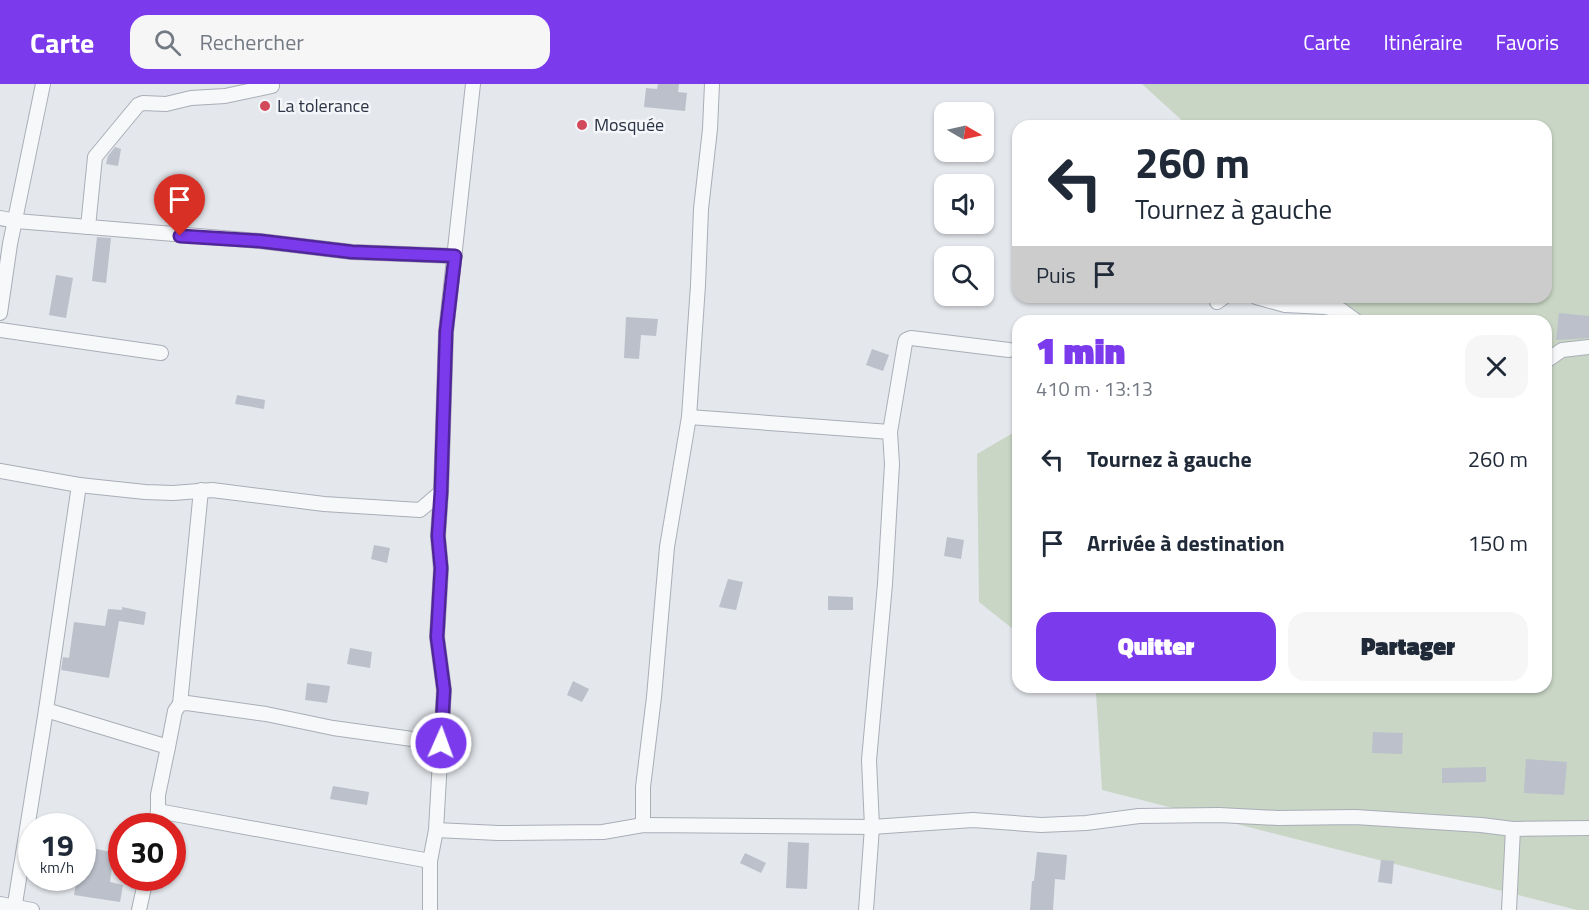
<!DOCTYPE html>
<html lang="fr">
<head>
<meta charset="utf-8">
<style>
	body { margin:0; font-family:"Titillium Web",sans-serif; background:#f6f6f7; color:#1f2937; height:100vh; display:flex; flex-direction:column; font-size:22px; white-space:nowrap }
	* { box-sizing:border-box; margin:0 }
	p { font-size:20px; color:#747a83 }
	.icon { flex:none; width:33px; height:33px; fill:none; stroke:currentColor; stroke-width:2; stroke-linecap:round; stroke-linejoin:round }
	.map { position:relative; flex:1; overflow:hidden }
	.panel { position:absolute; left:1012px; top:231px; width:540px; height:378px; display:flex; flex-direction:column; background:#fff; border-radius:18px; box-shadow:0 2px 4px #0004 }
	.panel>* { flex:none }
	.hud { position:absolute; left:1012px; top:36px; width:540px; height:183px; border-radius:18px; box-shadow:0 2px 4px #0004; background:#fff; color:#1f2937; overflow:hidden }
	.needle { width:39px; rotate:99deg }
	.controls { position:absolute; left:934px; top:18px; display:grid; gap:12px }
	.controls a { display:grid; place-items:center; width:60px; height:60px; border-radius:12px; background:#fff; box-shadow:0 2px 4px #0004; font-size:30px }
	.speed { position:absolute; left:18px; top:729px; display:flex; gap:12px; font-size:30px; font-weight:700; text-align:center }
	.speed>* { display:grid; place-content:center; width:78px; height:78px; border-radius:50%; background:#fff; box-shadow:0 2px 4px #0004; line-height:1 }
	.speed small { font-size:15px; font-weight:400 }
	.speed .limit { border:9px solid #d22; background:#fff; color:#111 }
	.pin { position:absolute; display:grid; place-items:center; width:51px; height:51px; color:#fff; margin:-62px -26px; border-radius:50% 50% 50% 0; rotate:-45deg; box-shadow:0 0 6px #0007 }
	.pin .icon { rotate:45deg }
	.me { position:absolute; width:66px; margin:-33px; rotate:2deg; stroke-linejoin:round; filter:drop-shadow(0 0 4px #0008) }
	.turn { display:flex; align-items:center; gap:21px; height:126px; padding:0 24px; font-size:27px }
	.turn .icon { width:78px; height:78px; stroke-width:2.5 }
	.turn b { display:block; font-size:42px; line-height:51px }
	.then { display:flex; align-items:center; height:57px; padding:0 24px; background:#0003; gap:12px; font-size:22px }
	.round { display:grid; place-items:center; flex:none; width:63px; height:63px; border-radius:18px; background:#f6f6f7 }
	.overview { display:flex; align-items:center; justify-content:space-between; height:102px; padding:0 24px }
	h1 { font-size:36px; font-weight:800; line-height:45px; color:#7c3aed }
	.button { display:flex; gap:12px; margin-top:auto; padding:12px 24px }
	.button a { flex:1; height:69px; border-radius:18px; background:#7c3aed; color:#fff; font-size:24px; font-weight:800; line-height:69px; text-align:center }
	.button a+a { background:#f6f6f7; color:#1f2937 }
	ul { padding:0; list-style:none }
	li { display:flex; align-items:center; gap:18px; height:84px; padding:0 24px }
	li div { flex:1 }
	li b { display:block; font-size:22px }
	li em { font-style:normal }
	header { display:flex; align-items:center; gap:36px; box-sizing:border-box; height:84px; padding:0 30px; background:#7c3aed; color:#fff }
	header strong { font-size:28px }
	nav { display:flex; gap:33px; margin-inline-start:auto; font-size:21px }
	.search { width:420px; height:54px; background:#f6f6f7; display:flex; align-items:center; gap:15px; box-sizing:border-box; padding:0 21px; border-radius:18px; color:#747a83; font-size:22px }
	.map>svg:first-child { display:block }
	.green { fill:#c9d6c5 }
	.building { fill:#bbc0ca }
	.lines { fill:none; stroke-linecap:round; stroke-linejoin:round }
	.street-casing { stroke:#a9aeb7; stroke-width:16 }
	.street { stroke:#f7f8fa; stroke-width:14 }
	.route-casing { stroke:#51269a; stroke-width:15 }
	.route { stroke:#7c3aed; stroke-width:10 }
	.poi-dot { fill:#d1495b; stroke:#f4f6f9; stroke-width:2 }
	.labels { text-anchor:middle; stroke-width:5; stroke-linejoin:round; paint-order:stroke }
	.poi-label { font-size:18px; fill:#2b3445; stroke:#f4f6f9; text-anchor:start }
</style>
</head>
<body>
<header>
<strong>Carte</strong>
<div class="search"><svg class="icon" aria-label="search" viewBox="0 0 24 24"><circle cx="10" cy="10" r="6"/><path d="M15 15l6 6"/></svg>Rechercher</div>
<nav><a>Carte</a><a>Itinéraire</a><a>Favoris</a></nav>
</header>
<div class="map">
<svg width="1589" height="826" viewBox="0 0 1589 826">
	<rect width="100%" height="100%" fill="#e4e7ec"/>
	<g class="green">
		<path d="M1142,0H1589V826H1577L1102,706L1096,609L1088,603H1546V237H1328L1336,213H1546V42H1188Z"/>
		<path d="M1018,346V549L979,518L977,370Z"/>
	</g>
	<g class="building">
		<path d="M658,0H679L678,8L687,9L685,27L644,23L646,4L657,5Z"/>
		<path d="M115,63L121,65L118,82L106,80L108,72Z"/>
		<path d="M97,153L111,154L106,199L92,197Z"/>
		<path d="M56,191L73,194L66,234L49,231Z"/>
		<path d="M1559,229L1589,232V254L1556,256Z"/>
		<path d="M626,233L658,235L656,252L641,251L639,275L624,274Z"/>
		<path d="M872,265L889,271L883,287L866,281Z"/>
		<path d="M237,311L265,316L264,325L235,320Z"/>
		<path d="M947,453L964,456L961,475L944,472Z"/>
		<path d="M374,461L390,464L387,479L371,475Z"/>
		<path d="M728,495L743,498L736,526L719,523Z"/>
		<path d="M828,512L853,513V526H828Z"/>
		<path d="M122,523L146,528L144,541L119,537L109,594L61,586L63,573L69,574L74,538L105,542L108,525L122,526Z"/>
		<path d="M350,564L372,568L370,584L347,580Z"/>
		<path d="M573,597L589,605L582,618L567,611Z"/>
		<path d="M307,599L330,602L327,619L305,616Z"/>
		<path d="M1373,648L1403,649L1402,670L1372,669Z"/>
		<path d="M1526,675L1567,678L1564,711L1524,709Z"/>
		<path d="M1486,683V698L1442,699V684Z"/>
		<path d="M333,702L369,708L367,721L330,715Z"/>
		<path d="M788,758L809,759L807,805L786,804Z"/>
		<path d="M82,762L111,768L110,776L113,777L110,798L123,801L120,818L74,811L77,794H82Z"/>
		<path d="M1037,768L1067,771L1065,796L1055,795L1053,826H1030L1032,797H1034Z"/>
		<path d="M745,769L766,779L761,789L740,779Z"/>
		<path d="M1381,776L1394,777L1392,800L1378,798Z"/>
	</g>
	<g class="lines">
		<g class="street-casing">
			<g id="street">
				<path d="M0,134L16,137L260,157L352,168L455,172"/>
				<path d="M88,143L95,73L138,21L143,19L166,20L191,14L225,12L272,2"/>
				<path d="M1256,213L1285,221L1325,223L1341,226L1356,237"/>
				<path d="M1217,218L1224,213"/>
				<path d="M0,229L10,160L43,0"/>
				<path d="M0,246L161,269"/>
				<path d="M1546,277L1562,266L1589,263"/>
				<path d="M689,333L890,348"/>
				<path d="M0,387L79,401L46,626L14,826"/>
				<path d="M79,401L145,408L173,409L212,406L324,420L420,426L441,408"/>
				<path d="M180,620L201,406"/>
				<path d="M46,626L168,663L175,627L180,620L187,619L266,630L333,644L441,659"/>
				<path d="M158,727L430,777"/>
				<path d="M643,741V703L654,613L667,463L689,333L698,201L701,125L710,45L712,0"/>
				<path d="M155,742L158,727V711L168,663"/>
				<path d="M436,746L498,749L603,748L643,741L872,743L973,736L1041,741L1086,739L1139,732L1219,731L1278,734L1355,733L1481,741L1513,745L1589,744"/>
				<path d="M0,820L32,826"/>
				<path d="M139,826L146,794"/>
				<path d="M430,826V777L436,746L444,606L437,553L441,485L438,452L441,408L446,248L473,0"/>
				<path d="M866,826L872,743L869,676L885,500L892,380L890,348L905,259L906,256L911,254L1009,266"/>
				<path d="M1509,826L1513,745"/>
			</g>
		</g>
		<use href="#street" class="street"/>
	</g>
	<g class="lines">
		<g class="route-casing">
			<path id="route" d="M180,152L260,157L352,168L455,172L446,248L441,408L438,452L441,484L437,553L444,606L441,659"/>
		</g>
		<use href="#route" class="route"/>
	</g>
	<g class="poi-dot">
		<circle cx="265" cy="22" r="6"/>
		<circle cx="582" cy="41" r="6"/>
	</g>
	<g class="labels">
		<g class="poi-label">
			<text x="277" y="28">La tolerance</text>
			<text x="594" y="47">Mosquée</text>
		</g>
	</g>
</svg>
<div class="controls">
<a><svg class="needle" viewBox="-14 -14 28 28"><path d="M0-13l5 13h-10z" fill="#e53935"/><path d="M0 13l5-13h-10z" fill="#747a83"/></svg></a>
<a><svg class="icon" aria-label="sound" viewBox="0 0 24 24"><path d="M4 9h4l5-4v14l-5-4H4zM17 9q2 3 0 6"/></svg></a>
<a><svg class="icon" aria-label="search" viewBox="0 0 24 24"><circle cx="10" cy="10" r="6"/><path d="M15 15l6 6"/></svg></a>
</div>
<div class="speed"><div>19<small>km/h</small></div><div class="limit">30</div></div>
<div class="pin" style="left:180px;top:152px;background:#d93025"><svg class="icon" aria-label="arrive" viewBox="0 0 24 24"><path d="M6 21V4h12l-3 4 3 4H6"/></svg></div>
<svg class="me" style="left:441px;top:659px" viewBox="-20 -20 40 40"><circle r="17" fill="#7c3aed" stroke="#fff" stroke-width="3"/><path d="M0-11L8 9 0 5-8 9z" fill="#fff"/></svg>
<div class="hud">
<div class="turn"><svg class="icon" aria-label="left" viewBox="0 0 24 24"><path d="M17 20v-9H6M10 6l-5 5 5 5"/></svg><div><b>260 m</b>Tournez à gauche</div></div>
<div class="then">Puis<svg class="icon" aria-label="arrive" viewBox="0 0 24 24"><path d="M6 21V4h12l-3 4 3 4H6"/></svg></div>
</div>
<section class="panel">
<div class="overview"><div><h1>1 min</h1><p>410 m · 13:13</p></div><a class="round"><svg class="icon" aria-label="close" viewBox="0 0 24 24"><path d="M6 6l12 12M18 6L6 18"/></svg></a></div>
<ul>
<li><svg class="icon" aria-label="left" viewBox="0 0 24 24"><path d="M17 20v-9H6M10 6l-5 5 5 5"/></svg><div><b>Tournez à gauche</b></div><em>260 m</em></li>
<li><svg class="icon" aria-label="arrive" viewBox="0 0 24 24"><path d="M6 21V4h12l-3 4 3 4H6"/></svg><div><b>Arrivée à destination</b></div><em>150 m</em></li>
</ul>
<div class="button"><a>Quitter</a><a>Partager</a></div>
</section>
</div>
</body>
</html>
